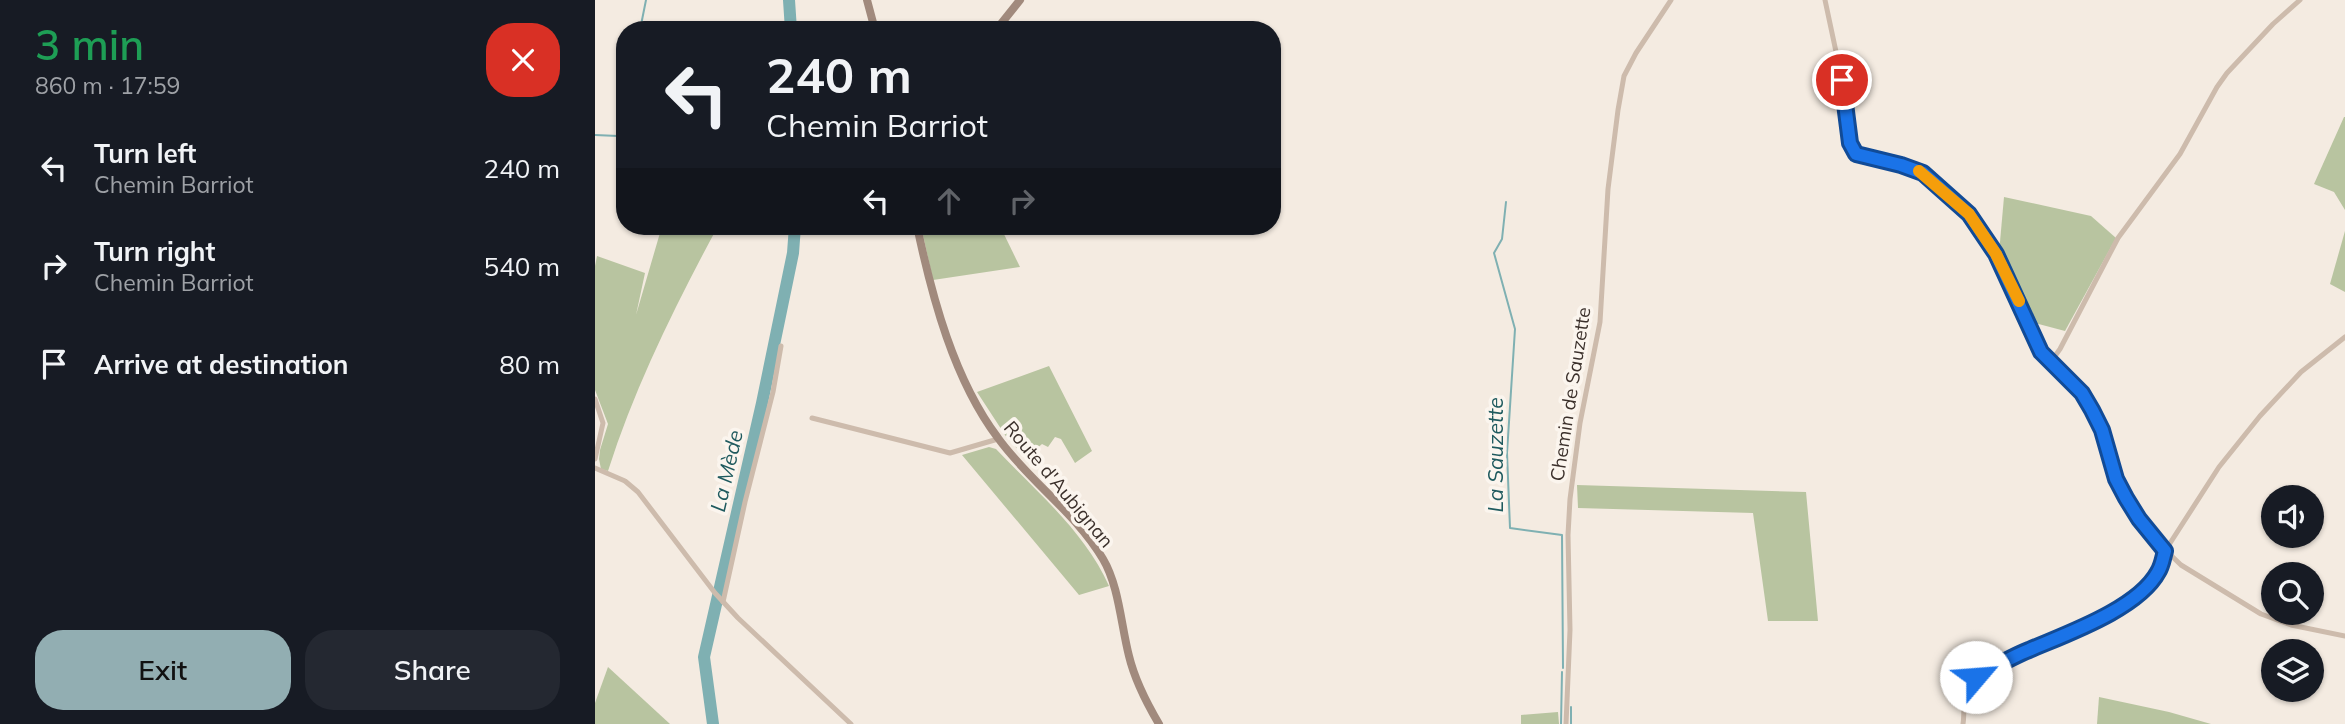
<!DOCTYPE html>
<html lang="en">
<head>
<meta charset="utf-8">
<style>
	body { margin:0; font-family:Mulish,sans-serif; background:#242831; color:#f1f3f6; height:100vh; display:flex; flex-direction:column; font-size:26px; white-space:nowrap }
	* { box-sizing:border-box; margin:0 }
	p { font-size:23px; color:#9ea1a6 }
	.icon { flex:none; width:38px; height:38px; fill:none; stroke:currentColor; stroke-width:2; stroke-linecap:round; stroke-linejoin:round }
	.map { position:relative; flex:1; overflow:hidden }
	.panel { display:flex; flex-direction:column; background:#171b24; width:595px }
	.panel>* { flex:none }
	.guide { position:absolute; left:21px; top:21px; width:665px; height:214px; border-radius:28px; box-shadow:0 2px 5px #0004; background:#171b24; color:#f1f3f6; overflow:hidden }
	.buttons { position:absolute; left:1666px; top:485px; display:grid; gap:14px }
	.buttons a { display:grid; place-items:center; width:63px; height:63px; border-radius:50%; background:#171b24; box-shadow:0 2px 5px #0004; font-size:35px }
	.pin { position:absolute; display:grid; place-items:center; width:60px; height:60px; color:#fff; margin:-30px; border:4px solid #fff; border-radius:50%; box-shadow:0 2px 7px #0007 }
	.me { position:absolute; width:77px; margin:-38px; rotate:63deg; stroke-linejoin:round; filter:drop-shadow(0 0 5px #0008) }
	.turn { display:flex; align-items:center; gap:24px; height:147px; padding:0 35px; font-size:32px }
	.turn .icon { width:91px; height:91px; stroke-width:2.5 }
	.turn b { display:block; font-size:49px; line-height:60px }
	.lanes { display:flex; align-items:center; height:66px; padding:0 35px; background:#0003; justify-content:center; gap:35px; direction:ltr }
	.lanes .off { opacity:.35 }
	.round { display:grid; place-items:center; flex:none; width:74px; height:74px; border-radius:28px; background:#242831 }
	.head { display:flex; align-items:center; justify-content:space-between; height:119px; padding:0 35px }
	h1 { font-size:42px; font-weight:600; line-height:52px; color:#1e9e55 }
	.action { display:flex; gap:14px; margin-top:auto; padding:14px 35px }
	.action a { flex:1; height:80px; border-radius:28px; background:#92aeb2; color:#111; font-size:28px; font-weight:600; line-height:80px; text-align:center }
	.action a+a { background:#242831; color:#f1f3f6 }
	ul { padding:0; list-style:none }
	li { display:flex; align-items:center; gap:21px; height:98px; padding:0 35px }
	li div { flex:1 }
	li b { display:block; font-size:26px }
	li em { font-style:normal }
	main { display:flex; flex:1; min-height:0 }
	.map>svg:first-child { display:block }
	.green { fill:#b8c4a0 }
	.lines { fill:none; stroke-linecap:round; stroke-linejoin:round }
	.stream { stroke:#7fb0b2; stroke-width:2 }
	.river { stroke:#7fb0b2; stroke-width:12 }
	.street { stroke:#cdbbac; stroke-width:5 }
	.secondary { stroke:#a18a7d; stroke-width:8 }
	.route-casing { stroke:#114b97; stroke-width:18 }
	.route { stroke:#1a73e8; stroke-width:12 }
	.slow { stroke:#f59e0b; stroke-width:12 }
	.labels { text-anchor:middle; stroke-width:7; stroke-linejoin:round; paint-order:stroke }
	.street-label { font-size:19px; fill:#3b302b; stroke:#fbf5ee }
	.water-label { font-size:21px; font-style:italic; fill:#1f5a5e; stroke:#fbf5ee }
</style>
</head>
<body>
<main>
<section class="panel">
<div class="head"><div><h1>3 min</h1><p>860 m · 17:59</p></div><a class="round" style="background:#d93025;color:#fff"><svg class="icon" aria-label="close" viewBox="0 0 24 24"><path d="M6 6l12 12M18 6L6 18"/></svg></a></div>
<ul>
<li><svg class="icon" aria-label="left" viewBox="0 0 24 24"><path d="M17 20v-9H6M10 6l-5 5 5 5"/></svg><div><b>Turn left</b><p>Chemin Barriot</p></div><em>240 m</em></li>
<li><svg class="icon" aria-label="right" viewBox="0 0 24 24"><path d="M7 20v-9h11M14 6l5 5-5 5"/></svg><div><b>Turn right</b><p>Chemin Barriot</p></div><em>540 m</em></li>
<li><svg class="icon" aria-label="arrive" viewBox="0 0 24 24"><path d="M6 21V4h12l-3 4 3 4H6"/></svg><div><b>Arrive at destination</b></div><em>80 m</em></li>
</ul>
<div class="action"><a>Exit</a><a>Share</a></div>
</section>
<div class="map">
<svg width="1750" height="724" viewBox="0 0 1750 724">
	<rect width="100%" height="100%" fill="#f4ebe1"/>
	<g class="green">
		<path d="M1749,117H1750V210L1739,192L1719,184Z"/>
		<path d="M1409,197L1496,216L1521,238L1470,331L1436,322L1404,253Z"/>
		<path d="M67,226H123C81,304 40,386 13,471L6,469L4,459L5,450L13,424L0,390V266L2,256L50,273L41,315Z"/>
		<path d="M326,226H405L425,267L338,280Z"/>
		<path d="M1750,231V292L1735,284Z"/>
		<path d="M454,366L497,451L480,463L466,439L460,437L453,447L447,444L431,458L412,438L382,392Z"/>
		<path d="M394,447L401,449C442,492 490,532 514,586L484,595L367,455Z"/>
		<path d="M982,485L1211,492L1223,621H1173L1158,513L983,508Z"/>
		<path d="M13,667L75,724H0V703Z"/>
		<path d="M1504,697L1574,712L1616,724H1502Z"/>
		<path d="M963,712L964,724H926V715Z"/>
	</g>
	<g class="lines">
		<g class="stream">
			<path d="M45,30L51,0"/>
			<path d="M0,135L23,136L30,102"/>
			<path d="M911,202L907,239L899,253L920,329L912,453L915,528L967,535L968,668"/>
			<path d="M966,724L967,672"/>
			<path d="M976,724V707"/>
		</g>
		<g class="river">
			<path d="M194,0L196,30"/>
			<path d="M118,724L109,657L167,403L198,253L200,226"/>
		</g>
		<g class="street">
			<path d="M1230,0L1250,94L1255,143L1259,151L1264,156L1306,165L1328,173L1374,214L1401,254L1446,352L1487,393L1497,410L1507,430L1521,479L1544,519L1559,539L1586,565L1666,614L1696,625L1750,636"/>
			<path d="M1455,363L1465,349L1523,238L1585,154L1622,87L1632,73L1678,24L1705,0"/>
			<path d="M0,399L8,423L0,459"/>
			<path d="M217,418L355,453L403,439"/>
			<path d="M0,468L30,481L43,492L120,593L143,618L256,724"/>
			<path d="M128,602L150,502L178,392L186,346"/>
			<path d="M971,724L975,630L973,535L975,499L985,423L1005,322L1013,189L1023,110L1029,76L1041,53L1076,0"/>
			<path d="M1368,724C1370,712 1367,697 1372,687C1378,676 1392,671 1402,666C1445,644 1541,614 1563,572C1567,566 1568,558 1570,551L1624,467L1665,416L1706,372L1750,337"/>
		</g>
		<g class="secondary">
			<path d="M272,0L280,30"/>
			<path d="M401,30L425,0"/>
			<path d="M322,226C337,297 359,380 403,438C434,481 481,513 508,559C524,586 526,625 534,656C540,681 551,702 564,724"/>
		</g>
	</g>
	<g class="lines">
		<g class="route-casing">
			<path id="route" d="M1247,80L1255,143L1261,154L1306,165L1328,173L1374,214L1401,254L1446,352L1487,393L1497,410L1507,430L1521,479L1531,498L1544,519L1570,551C1568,558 1567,566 1563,572C1543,609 1471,634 1434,650C1416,657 1398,668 1381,677"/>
		</g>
		<use href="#route" class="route"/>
		<path class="slow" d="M1324,171L1374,214L1401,254L1424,301"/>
	</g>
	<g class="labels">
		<g class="street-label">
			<text transform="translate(975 394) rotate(-81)" y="7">Chemin de Sauzette</text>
			<text transform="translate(464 484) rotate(50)" y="7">Route d'Aubignan</text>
		</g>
		<g class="water-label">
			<text transform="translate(901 455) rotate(-90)" y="7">La Sauzette</text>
			<text transform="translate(132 471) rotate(-77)" y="7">La Mède</text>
		</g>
	</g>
</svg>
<div class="buttons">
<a><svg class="icon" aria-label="sound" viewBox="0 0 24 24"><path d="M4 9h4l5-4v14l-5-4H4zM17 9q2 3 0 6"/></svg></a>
<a><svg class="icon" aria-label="search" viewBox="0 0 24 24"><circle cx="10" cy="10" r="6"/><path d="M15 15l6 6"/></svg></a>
<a><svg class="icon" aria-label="layers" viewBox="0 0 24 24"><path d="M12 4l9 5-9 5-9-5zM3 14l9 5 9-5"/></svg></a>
</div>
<div class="pin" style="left:1247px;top:80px;background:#d93025"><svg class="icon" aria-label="arrive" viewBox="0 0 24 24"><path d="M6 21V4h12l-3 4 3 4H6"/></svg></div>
<svg class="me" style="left:1381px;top:677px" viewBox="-20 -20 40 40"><circle r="19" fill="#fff"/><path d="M0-13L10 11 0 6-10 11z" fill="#1a73e8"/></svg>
<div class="guide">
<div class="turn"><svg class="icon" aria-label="left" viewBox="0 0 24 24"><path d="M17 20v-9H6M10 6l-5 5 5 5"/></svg><div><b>240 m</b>Chemin Barriot</div></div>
<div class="lanes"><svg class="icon" aria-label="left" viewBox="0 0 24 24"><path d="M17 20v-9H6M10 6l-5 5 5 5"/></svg><svg class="icon off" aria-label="ahead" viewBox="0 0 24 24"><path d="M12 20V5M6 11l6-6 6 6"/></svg><svg class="icon off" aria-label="right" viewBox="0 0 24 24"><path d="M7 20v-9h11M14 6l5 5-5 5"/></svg></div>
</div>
</div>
</main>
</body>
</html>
